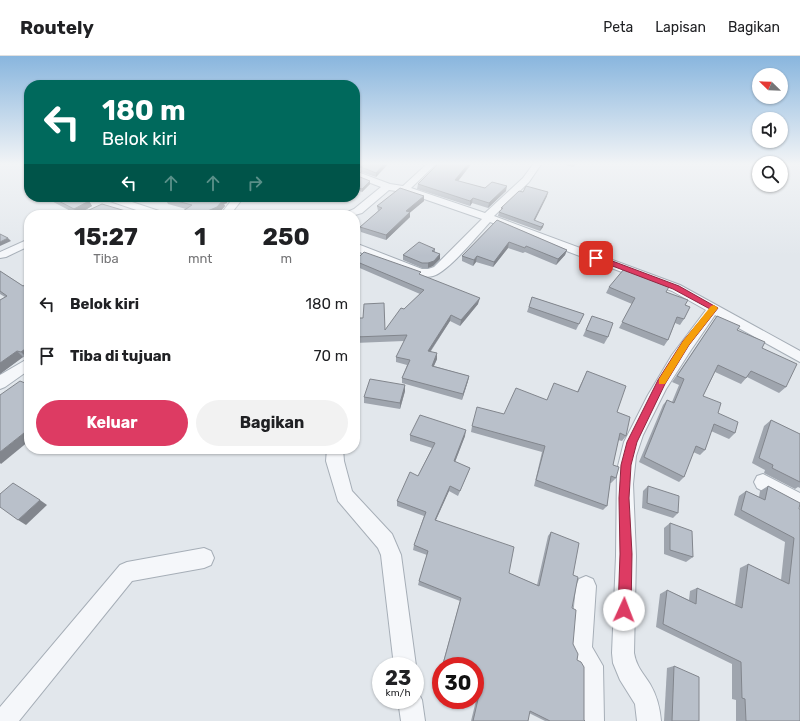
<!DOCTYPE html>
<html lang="id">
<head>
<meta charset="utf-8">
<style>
	body { margin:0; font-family:Rubik,sans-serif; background:#f2f2f2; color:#202124; height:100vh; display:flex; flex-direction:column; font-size:15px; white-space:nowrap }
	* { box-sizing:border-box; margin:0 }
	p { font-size:13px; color:#757577 }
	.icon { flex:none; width:22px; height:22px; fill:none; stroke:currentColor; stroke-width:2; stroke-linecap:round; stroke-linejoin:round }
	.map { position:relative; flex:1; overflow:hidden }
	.details { position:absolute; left:24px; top:154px; width:336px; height:244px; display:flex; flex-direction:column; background:#fff; border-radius:16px; box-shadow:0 1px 3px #0004 }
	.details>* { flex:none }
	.banner { position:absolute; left:24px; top:24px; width:336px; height:122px; border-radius:16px; box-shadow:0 1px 3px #0004; background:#00695c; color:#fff; overflow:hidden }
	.needle { width:26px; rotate:293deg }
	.fabs { position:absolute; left:752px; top:12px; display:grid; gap:8px }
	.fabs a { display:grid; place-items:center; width:36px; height:36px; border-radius:50%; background:#fff; box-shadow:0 1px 3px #0004; font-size:20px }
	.speed { position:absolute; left:372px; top:601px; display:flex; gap:8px; font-size:20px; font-weight:700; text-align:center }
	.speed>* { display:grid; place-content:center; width:52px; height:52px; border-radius:50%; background:#fff; box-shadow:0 1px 3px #0004; line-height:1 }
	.speed small { font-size:10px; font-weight:400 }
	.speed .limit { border:6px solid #d22; background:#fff; color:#111 }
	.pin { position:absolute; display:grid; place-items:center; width:34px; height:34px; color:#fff; margin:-17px; border-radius:8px; box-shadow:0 2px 6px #0006 }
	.me { position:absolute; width:44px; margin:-22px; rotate:2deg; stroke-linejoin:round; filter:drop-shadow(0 0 3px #0008) }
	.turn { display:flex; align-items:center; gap:14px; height:84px; padding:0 12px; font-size:18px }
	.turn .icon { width:52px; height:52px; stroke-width:2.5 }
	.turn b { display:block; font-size:28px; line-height:34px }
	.lanes { display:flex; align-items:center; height:38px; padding:0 12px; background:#0003; justify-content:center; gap:20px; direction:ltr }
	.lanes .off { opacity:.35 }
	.eta { display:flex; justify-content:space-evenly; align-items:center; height:68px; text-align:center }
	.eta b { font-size:24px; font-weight:700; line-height:28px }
	.cta { display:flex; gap:8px; margin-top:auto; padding:8px 12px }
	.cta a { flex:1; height:46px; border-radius:24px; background:#dd3b63; color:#fff; font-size:16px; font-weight:700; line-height:46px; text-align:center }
	.cta a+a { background:#f2f2f2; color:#202124 }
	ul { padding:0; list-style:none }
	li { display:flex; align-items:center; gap:12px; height:52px; padding:0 12px }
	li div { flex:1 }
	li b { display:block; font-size:15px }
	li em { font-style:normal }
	header { display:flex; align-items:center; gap:24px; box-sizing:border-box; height:56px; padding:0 20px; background:#fff; border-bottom:1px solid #e0e0e0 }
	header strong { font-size:19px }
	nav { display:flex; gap:22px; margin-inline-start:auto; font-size:14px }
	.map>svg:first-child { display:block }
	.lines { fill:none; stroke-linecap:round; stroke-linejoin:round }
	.minor-casing { stroke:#a6aeb7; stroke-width:2 }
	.minor { fill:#f5f7fa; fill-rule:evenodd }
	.wall { fill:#9fa5ae }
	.shaded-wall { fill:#82868d }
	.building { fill:#b9c0ca; stroke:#82868d }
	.route { fill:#dd3b63; stroke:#902640 }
	.slow { fill:#f59e0b }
</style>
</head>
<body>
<header>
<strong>Routely</strong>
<nav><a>Peta</a><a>Lapisan</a><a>Bagikan</a></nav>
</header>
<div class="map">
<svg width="800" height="665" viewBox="0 0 800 665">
	<rect width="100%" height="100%" fill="#e2e7ec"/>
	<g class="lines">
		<g class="minor-casing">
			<g id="minor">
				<path d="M22,107H29V111Z"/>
				<path d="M428,107H437L411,132L485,157L523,122L534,107H542L529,126L494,160L680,229L800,295V306L715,259L691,294L666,333L643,379L636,400L633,428L636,500L634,597C636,610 643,617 650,628C657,640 660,652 661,665H637L635,648L620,624L613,607L612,597L616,500L617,414L624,386L648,339L672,299L706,254L672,235L490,166C478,179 448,216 433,220C416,225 372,201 355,194V187L422,213H428L434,211L482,163L404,136L389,134L362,157L355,159H341L354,153L381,131L355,121V115L390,128L403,130Z"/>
				<path d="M102,141H117L165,157L166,159H151L104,143Z"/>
				<path d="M234,141H244L230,159H220Z"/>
				<path d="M29,183V190L6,201L0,202V196Z"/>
				<path d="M29,302V314L5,331L0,333V319Z"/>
				<path d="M327,393H343L344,405L352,435L392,478L401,499L416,610L415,613V610H394L381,499L378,492L338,445L326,405Z"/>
				<path d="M763,418L800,437V455L757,432L754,426L757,420Z"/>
				<path d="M204,492L211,495L214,502L211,509L204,512L132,525L19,665H0V651L120,509L127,506Z"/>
				<path d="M586,520L593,523L596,530L592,591L603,610L604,665H580L581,613L570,591L576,530L579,523Z"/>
				<path d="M415,634L418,636L422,644L425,665H401L398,644H415Z"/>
			</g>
		</g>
		<use href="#minor" class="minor"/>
	</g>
	<g class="wall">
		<path d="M355,107H389L376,121L361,116V112H355Z"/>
		<path d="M439,107H472L458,125L485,132L506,135L488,152L472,147L470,150L417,133L418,128Z"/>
		<path d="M516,107H526L525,109Z"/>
		<path d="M559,107H577L573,111Z"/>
		<path d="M355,119L370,128L362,136L355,134Z"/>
		<path d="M547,140L535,164L543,171L540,175L498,160L499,156L501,155V152Z"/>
		<path d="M44,141H80L89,145L92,150L85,154L139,159H81L80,157L78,159Z"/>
		<path d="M167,141H229L230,142L227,143V147L224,148L225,150L219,157L186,153L168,148L165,142Z"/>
		<path d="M424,145L410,156V161L386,184L361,176L360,171L378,155L377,150Z"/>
		<path d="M497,164L567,194L565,199L556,209L525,196L523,197L508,192L493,211L476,206L473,210L462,205V200Z"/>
		<path d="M435,193V196L440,203L433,210L428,212H422L403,204V199Z"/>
		<path d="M355,204L421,219L478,248L460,270L450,265L431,295L437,303L434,310L469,320L468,325L462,344L402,327V322L407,309L396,306V301L404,285L355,287V262L385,274L420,238L355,210Z"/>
		<path d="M0,215L23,230L29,227V300L27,302L23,301L0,318V244L5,241L0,238Z"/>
		<path d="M609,231L666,236L685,249L684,263L680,269L675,267L668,284L664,290L619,272L632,248L606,237Z"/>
		<path d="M532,241L584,258L576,274L527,256Z"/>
		<path d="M592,260L608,281L604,288L583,280Z"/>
		<path d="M717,260L762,292L786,331L779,337L747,321L741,328L715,316L703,340L735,377L729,383L711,375L705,394L700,399L693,396L684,421L679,426L639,406L663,349L667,344L672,346L679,329L672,326Z"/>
		<path d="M587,315L617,356L626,380L622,385L618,384L613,409L616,422L611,427H610L607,450L603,454L534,430L542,396L471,376L472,370L504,358L547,344L577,336Z"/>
		<path d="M405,329V335L400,353L364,347V341Z"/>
		<path d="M771,364L800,378V432L798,431L795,433L764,417L765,414L752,407L764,370Z"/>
		<path d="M410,379L465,380L455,406L470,412L468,417L458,440L449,435L436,464L509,517L537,529L548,480L551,476L573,519L572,552L573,588L577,604L584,664L585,665H545L529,657L528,665H471L480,628L475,626V610H442L460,545L418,529L419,525L427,499L413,494L414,489L424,460L397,450V445L418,420L432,392L410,385Z"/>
		<path d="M648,430L678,457L673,462L642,452L643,435Z"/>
		<path d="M768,430L799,453L800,665H736V644L732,643V608L656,571L660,538L667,534L689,544L690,535L697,532L735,549L740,512L748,508L781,524L785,486L734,459L739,440L746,435L759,441L760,435Z"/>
		<path d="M670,467L693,501L686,506L664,498V472Z"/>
		<path d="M674,610L699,665H664L667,612Z"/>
	</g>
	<g class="shaded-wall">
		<path d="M385,107H389L376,121V117Z"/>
		<path d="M469,107H472L455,129V124Z"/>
		<path d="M370,125V128L362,136V133Z"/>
		<path d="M507,130L506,135L488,152L489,147Z"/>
		<path d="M548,136L547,140L533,168L534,164Z"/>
		<path d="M424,140V145L406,160V155Z"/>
		<path d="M225,141H229L230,142L227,143V147L224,148L225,150L219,157L215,159H198L221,143Z"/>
		<path d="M473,142L472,147L470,150V145Z"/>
		<path d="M89,145L92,150L82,156L78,154L80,157L78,159L74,153Z"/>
		<path d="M410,156V161L386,184V179Z"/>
		<path d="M544,168L543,171L540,175L541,171Z"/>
		<path d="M8,182L11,185L0,190V186Z"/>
		<path d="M509,186L508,192L493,211L494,206Z"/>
		<path d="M567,194L565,199L556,209L558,203Z"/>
		<path d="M440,198V203L433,210L428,212V207Z"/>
		<path d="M477,200L476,206L473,210L474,204Z"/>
		<path d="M480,242L478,248L460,270L461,264Z"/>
		<path d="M451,259L450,265L427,300L428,295Z"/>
		<path d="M29,290V300L27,302L21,296Z"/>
		<path d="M17,295L23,301L0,318V307Z"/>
		<path d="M437,297V303L431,316L432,310Z"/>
		<path d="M469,320L468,325L462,344L463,338Z"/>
		<path d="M405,329V335L400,353V347Z"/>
		<path d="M29,373V385L1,408L0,407V396Z"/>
		<path d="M466,374L465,380L453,411L454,405Z"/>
		<path d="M450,430L449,435L434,468L435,464Z"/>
		<path d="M40,444L47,449L26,469L18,464Z"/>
	</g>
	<g class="building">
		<path d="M355,107H385L376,117L361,111L366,108Z"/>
		<path d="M439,107H469L455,124L485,132L492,126L507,130L489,147L473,142L470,145L418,128Z"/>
		<path d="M355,119L370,125L362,133L355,131Z"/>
		<path d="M526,130L548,136L534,164L544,168L541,171L499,156L503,152H501L519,135L523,136Z"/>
		<path d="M400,132L424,140L406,155L410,156L386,179L360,171L382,152L377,150Z"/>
		<path d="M51,141H80L89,145L74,153Z"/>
		<path d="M167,141H225L221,143L223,144L217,151L198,159H177L192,149L165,142Z"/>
		<path d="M102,148L139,159H88L78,154H89Z"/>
		<path d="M497,164L567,194L558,203L526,190L525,192L509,186L494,206L477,200L474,204L462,200Z"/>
		<path d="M0,178L8,182L0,186Z"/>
		<path d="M419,186L435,193L432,195L440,198L434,205L428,207H422L403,199Z"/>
		<path d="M364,196L421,216L419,218L480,242L461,264L451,259L428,295L437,297L432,310L469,320L463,338L402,322L410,304L396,301L407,279L355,281V262H363L364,248L384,247L385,274L401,252L404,253L424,234L355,205Z"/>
		<path d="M624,213L670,229L666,236L688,244L685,249L690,251L684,263L677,261L668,284L622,266L635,242L609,231Z"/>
		<path d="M0,215L23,230L29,227V290L21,296L17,295L0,307V244L7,240L0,235Z"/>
		<path d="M532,241L584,258L579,268L529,251Z"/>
		<path d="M592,260L613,267L608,281L586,274Z"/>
		<path d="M717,260L740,270L737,274L765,286L762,292L797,308L786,331L751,315L746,322L718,309L703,340L721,347L718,357L738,366L735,377L714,368L705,394L696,390L684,421L644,401L667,344L674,347L684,323L677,320Z"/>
		<path d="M587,315L626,330L617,356L630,361L626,380L620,377L613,409L619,411L616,422L611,420L607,450L536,424L545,390L472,370L477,351L504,358L516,332L547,344L554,327L578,336Z"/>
		<path d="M370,323L405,329L400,347L364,341Z"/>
		<path d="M29,324V373L0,396V339L20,325L25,327Z"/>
		<path d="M420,359L466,374L454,405L470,412L460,435L450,430L435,464L514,491L509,517L539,530L551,476L579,487L573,519L578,521L572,552L576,554L573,588L578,598L577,604L581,606L584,611V664L585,665H550L530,655L528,665H473L482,626L475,623V610H447L443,608L461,542L419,525L428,495L414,489L426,456L397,445L410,416L418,420L435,387L410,379Z"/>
		<path d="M771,364L800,378V426L772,412L773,409L759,402Z"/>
		<path d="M13,427L40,444L18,464L0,451V438Z"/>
		<path d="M648,430L679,440L678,457L647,447Z"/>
		<path d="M768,430L800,447L799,453H800V665H746L745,643L742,642L741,606L663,568L667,534L696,548L697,532L742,552L748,508L789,528L794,482L741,454L746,435L765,444Z"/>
		<path d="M670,467L692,475L693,501L670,494Z"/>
		<path d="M674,610L699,621V665H672Z"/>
	</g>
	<linearGradient id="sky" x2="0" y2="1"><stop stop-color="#89b6de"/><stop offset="0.54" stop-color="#f2f4f6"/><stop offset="1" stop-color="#f2f4f6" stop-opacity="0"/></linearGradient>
	<rect width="800" height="200" fill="url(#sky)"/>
	<path class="route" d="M594,200H599L679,230L718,252L689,289L665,328L637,386L631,409L629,442L632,498L631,554L629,559L624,561L620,559L618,554L620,498L619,442L621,409L627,386L658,324L683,285L710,253L673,233L594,203Z"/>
	<path class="slow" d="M714,249L718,252L689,289L665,328H659V323L683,285L711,250Z"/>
</svg>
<div class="fabs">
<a><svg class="needle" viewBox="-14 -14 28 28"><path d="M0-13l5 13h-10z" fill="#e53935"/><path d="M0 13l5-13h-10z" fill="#757577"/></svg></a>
<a><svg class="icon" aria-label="sound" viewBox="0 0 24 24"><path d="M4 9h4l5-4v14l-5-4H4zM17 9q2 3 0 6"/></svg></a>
<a><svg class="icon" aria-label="search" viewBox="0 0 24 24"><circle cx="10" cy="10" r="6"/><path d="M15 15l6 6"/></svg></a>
</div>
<div class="speed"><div>23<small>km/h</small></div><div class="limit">30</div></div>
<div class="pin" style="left:596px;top:202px;background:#d93025"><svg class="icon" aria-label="arrive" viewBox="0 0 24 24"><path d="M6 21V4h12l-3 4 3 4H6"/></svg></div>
<svg class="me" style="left:624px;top:554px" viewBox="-20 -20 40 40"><circle r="19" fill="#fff"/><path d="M0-13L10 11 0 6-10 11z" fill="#dd3b63"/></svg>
<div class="banner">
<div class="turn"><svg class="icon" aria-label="left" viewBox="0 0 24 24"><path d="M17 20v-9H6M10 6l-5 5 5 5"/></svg><div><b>180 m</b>Belok kiri</div></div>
<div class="lanes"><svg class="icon" aria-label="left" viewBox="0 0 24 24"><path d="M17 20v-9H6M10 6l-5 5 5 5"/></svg><svg class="icon off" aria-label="ahead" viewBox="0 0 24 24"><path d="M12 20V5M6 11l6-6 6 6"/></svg><svg class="icon off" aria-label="ahead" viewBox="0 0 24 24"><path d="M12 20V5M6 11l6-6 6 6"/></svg><svg class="icon off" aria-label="right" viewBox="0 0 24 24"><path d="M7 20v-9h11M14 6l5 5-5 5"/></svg></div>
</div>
<section class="details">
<div class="eta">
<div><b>15:27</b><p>Tiba</p></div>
<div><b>1</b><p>mnt</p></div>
<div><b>250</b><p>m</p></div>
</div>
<ul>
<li><svg class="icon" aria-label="left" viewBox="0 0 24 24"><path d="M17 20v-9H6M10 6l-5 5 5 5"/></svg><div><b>Belok kiri</b></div><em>180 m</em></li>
<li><svg class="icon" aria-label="arrive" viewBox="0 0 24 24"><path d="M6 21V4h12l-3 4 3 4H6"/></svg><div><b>Tiba di tujuan</b></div><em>70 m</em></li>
</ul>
<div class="cta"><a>Keluar</a><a>Bagikan</a></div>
</section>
</div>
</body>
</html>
